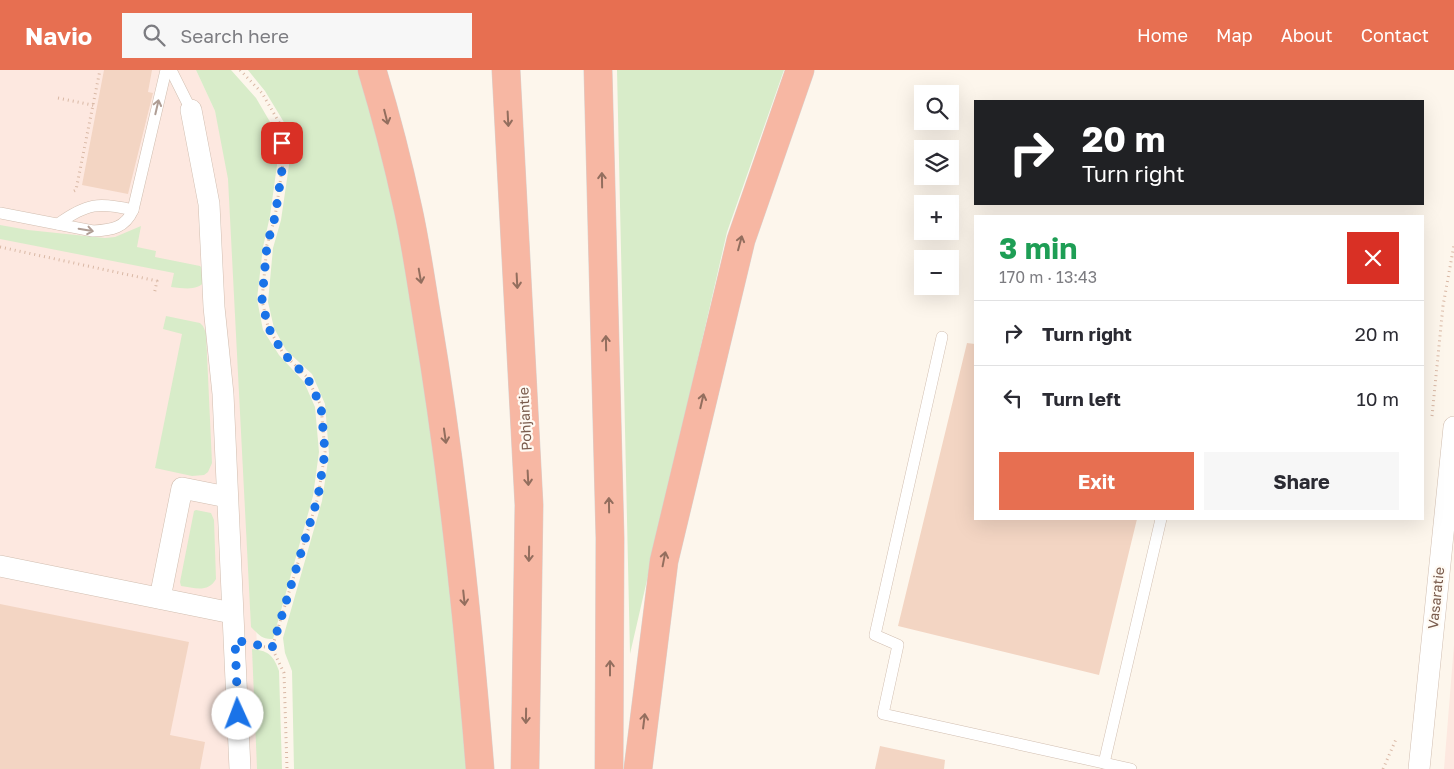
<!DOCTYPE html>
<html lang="en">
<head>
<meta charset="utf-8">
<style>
	body { margin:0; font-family:"Golos Text",sans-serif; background:#f7f7f7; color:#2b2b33; height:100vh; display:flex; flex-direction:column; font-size:19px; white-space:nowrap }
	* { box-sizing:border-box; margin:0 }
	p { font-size:16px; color:#7c7c81 }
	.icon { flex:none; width:28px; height:28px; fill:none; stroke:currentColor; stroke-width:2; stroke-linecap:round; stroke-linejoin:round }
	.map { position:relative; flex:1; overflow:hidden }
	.panel { position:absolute; left:974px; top:145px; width:450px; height:305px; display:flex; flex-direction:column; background:#fff; border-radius:0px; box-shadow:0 5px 20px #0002 }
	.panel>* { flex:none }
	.hud { position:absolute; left:974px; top:30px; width:450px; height:105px; border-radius:0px; box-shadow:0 5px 20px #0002; background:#202124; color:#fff; overflow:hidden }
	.controls { position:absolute; left:914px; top:15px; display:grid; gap:10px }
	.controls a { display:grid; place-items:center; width:45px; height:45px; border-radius:0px; background:#fff; box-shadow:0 5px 20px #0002; font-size:25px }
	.pin { position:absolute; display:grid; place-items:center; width:42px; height:42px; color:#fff; margin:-21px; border-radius:10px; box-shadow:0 2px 8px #0006 }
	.me { position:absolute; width:55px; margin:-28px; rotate:358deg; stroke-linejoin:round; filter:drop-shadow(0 0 4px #0008) }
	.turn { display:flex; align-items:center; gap:18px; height:105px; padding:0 25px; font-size:22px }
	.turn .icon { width:65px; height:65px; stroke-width:2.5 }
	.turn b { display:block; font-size:35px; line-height:42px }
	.round { display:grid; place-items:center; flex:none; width:52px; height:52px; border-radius:0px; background:#f7f7f7 }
	.head { display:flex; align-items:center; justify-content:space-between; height:85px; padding:0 25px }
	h1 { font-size:30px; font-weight:700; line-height:38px; color:#1e9e55 }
	.primary-button { display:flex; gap:10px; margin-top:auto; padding:10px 25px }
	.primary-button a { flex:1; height:58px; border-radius:0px; background:#e76f51; color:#fff; font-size:20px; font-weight:700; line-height:58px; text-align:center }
	.primary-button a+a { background:#f7f7f7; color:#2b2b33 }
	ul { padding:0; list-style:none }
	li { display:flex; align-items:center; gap:15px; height:65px; padding:0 25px; border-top:1px solid #e1e1e2 }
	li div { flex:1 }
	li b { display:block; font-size:19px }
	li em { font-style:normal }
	header { display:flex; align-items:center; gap:30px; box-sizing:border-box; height:70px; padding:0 25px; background:#e76f51; color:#fff }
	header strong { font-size:24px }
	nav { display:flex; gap:28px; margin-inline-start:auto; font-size:18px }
	.search { width:350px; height:45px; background:#f7f7f7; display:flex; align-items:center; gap:12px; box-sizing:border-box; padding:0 18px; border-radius:0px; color:#7c7c81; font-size:19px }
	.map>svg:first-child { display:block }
	.commercial { fill:#fde8e0 }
	.green { fill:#d8ecc9 }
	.building { fill:#f3d5c3 }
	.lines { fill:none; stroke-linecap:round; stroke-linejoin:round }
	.service-casing { stroke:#d1beb0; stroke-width:12 }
	.minor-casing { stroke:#d1beb0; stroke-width:22 }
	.motorway-casing { stroke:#dad1cd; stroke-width:29 }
	.path { stroke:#d9b8a5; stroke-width:3; stroke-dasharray:1 4; stroke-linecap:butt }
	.service { stroke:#fff; stroke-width:11 }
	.minor { stroke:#fff; stroke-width:21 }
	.motorway { stroke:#f7b7a3; stroke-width:28 }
	.oneway { stroke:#af9d94 }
	.oneway2 { stroke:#936e5e }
	.route { stroke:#1a73e8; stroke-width:9; stroke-dasharray:0 16.2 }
	.labels { text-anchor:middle; stroke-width:4.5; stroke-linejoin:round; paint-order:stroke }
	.street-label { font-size:14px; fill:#7a5c4d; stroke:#fffaf3 }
</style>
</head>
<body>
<header>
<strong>Navio</strong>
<div class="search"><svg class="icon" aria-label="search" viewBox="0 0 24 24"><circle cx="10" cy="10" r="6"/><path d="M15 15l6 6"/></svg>Search here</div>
<nav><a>Home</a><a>Map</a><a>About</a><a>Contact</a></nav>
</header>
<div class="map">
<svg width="1454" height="699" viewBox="0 0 1454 699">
	<rect width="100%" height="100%" fill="#fdf6ec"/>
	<g class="commercial">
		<path d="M0,0H196L215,41L231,108L238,189L263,699H0Z"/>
		<path d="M1454,575V699H1444Z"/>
	</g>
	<g class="green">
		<path d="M196,0H231L256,28L273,57L277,95L270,146L263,177L257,229L263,260L279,285L304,312L315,337L319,382L313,426L273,569C262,570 258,564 251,557L228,109L215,41Z"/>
		<path d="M248,0H360L373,45L397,147L440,406L469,699H294L292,601L285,583L283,568L322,431L329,384L325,334L312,304L286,280L274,258L268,232L273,178L281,150L289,95V73L285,54L265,21Z"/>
		<path d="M617,0H784L727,162L630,584Z"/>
		<path d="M0,155L28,160L105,168L115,167L141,156L137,177L156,181L155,187L200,196L204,200L206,210C197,222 184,218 171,217L174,203L0,169Z"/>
		<path d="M166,246L200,253L203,256L206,263L212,393L208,402L204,405L192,406L155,398L182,264L163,259Z"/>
		<path d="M196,440L211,443L214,450L216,509C208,523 195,518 181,516L180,512L194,441Z"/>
		<path d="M252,579C269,581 273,585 279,601L282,699H257Z"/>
	</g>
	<g class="building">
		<path d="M104,0H152L148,22L153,23L128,124L82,115Z"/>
		<path d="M967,273L975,274V449H1137L1099,605L898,556Z"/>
		<path d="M0,534L189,572L170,665L205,672L200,699H0Z"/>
		<path d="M880,676L945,690L944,699H875Z"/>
	</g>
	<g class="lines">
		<g class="service-casing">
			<g id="service">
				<path d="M171,0L191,40"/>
				<path d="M0,143L93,161C112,160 125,158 133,140L166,0"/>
				<path d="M58,154C87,133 99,132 133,140"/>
				<path d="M942,267L875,565L898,575L883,644L1131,699"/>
				<path d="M1104,693L1161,449"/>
			</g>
		</g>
		<g class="minor-casing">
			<g id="minor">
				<path d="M191,40L209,134L214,237L223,324L240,699"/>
				<path d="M0,496L232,543"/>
				<path d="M160,528L182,418L227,427"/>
				<path d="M1419,699L1454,357"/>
			</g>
		</g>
		<g class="motorway-casing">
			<g id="motorway">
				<path d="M372,0C386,46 398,93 408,139C416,175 421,212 427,248C452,397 468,548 480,699"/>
				<path d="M506,0L529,435L525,699"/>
				<path d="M598,0L610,468L609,699"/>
				<path d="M638,699L664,491L741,170L800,0"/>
			</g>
		</g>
		<g class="path">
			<path d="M240,0L262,23L280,54L283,93L275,147L267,175L262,230L268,257L283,283L307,307L321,336L325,382L318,427L272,578"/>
			<path d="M58,28L97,36"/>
			<path d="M74,121L76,120L100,0"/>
			<path d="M0,177L157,211L154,225"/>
			<path d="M1432,346L1443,236L1454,175"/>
			<path d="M259,576L272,578L284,603L287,699"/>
			<path d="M1383,699L1397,667"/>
		</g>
		<use href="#service" class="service"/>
		<use href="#minor" class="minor"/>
		<use href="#motorway" class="motorway"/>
	</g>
	<defs><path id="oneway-shaft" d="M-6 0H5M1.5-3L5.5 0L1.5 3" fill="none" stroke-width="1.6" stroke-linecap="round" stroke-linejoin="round" transform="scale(1.25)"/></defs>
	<g class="oneway">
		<use href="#oneway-shaft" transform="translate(157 37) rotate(-77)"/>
		<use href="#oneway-shaft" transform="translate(86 160) rotate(10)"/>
	</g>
	<g class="oneway2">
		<use href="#oneway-shaft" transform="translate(386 47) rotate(76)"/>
		<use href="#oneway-shaft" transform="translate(508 49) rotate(87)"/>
		<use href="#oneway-shaft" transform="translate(602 110) rotate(-91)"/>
		<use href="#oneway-shaft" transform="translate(740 173) rotate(-75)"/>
		<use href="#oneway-shaft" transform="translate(420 206) rotate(80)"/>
		<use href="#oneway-shaft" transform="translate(517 211) rotate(87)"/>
		<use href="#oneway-shaft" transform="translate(606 273) rotate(-91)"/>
		<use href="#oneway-shaft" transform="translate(702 331) rotate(-77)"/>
		<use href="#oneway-shaft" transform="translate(445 366) rotate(82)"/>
		<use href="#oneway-shaft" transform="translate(528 408) rotate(87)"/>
		<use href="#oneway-shaft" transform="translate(609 435) rotate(-91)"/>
		<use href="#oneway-shaft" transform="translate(529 484) rotate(91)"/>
		<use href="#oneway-shaft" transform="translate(664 489) rotate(-79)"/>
		<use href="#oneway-shaft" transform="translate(464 528) rotate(84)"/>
		<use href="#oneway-shaft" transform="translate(610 598) rotate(-90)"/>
		<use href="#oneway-shaft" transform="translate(526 646) rotate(91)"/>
		<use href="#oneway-shaft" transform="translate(644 651) rotate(-83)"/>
	</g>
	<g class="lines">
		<path class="route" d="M238,644L235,570L272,578L318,427L325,382L321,336L307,307L283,283L268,257L262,230L267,175L275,147L283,93L282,73"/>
	</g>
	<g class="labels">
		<g class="street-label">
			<text transform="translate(525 349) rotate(-93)" y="5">Pohjantie</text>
			<text transform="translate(1436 528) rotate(-84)" y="5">Vasaratie</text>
		</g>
	</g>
</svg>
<div class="controls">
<a><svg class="icon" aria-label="search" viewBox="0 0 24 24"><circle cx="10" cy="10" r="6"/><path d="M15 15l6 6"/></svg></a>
<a><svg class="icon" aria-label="layers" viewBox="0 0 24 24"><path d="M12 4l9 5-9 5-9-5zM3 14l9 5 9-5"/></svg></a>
<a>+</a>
<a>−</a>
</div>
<div class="pin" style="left:282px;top:73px;background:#d93025"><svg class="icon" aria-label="arrive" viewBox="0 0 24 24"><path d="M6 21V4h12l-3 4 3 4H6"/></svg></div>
<svg class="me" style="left:238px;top:644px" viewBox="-20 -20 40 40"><circle r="19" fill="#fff"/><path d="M0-13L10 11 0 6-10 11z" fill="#1a73e8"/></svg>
<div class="hud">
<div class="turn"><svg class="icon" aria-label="right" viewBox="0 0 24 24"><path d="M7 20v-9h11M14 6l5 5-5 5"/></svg><div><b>20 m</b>Turn right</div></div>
</div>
<section class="panel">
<div class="head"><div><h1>3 min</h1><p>170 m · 13:43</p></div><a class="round" style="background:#d93025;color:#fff"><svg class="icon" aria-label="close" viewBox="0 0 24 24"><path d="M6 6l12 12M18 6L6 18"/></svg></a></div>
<ul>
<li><svg class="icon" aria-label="right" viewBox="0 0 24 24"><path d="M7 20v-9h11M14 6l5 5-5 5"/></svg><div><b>Turn right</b></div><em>20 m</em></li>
<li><svg class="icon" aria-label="left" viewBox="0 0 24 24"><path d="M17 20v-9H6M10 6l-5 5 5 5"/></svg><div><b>Turn left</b></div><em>10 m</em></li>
</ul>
<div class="primary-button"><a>Exit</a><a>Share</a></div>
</section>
</div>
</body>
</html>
